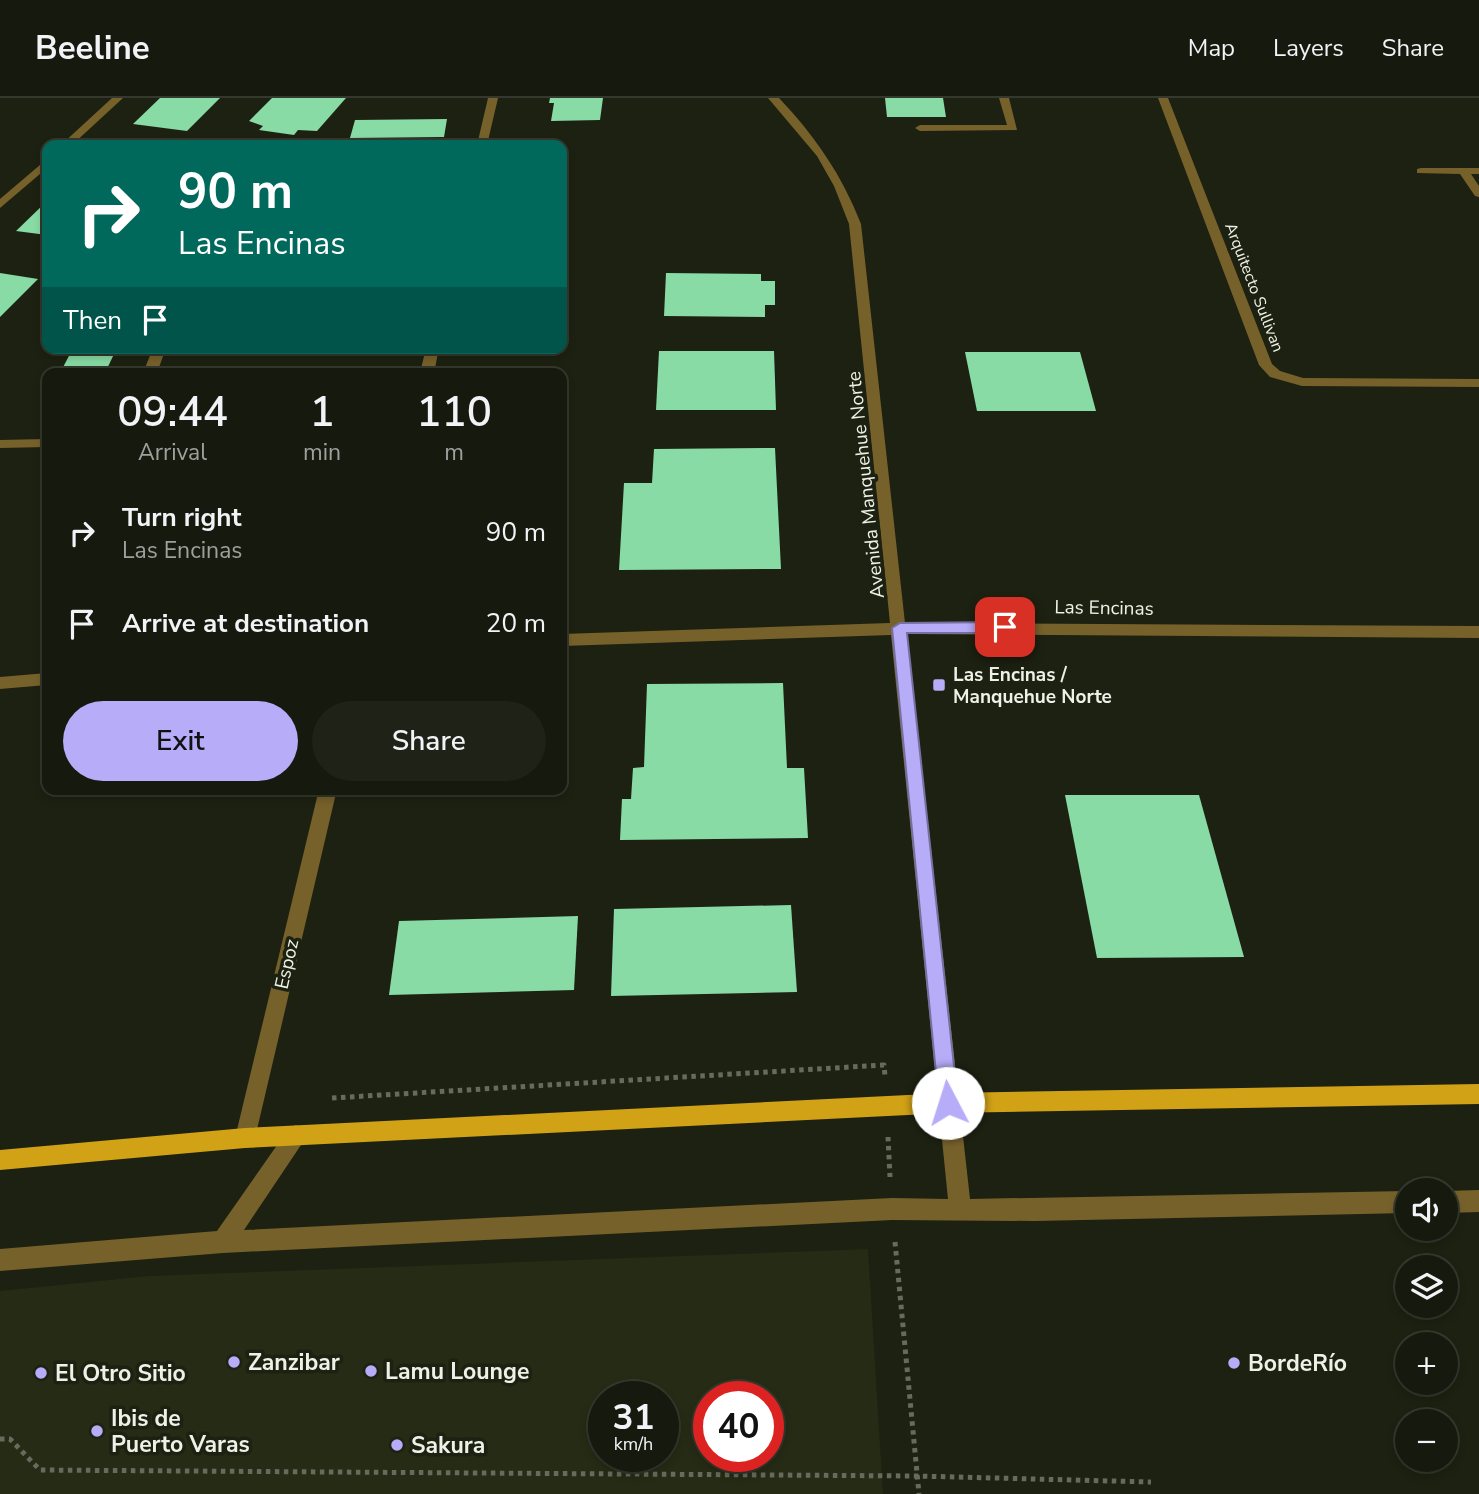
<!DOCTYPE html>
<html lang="en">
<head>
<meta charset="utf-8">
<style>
	body { margin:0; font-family:"Nunito Sans",sans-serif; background:#1f2216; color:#f1f3f6; height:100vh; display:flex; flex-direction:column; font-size:26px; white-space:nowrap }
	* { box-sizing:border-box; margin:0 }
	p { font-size:23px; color:#9ea09d }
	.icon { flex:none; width:38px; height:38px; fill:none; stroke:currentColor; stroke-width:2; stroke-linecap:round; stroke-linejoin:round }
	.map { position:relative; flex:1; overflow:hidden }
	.side { position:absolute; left:42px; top:270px; width:525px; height:427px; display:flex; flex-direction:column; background:#16190d; border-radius:14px; box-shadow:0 4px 10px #0003,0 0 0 2px #35382e }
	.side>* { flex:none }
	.guide { position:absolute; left:42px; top:42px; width:525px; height:214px; border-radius:14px; box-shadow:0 4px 10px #0003,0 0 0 2px #35382e; background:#00695c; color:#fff; overflow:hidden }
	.buttons { position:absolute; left:1395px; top:1080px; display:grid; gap:14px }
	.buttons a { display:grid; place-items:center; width:63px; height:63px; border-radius:50%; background:#16190d; box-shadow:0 4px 10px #0003,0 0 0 2px #35382e; font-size:35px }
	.speed { position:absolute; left:588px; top:1283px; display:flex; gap:14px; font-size:35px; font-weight:700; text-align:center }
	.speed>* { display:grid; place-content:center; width:91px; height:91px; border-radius:50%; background:#16190d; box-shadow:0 4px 10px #0003,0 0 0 2px #35382e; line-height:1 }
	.speed small { font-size:18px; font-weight:400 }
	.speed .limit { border:10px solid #d22; background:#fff; color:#111 }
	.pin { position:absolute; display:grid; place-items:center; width:60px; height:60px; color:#fff; margin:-30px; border-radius:14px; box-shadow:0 4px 10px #0006 }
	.me { position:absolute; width:77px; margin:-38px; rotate:355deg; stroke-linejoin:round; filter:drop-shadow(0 0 5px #0008) }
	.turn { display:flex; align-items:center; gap:24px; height:147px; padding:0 21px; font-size:32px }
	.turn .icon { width:91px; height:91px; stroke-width:2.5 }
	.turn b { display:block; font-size:49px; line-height:60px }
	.then { display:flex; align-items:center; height:66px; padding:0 21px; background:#0003; gap:14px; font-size:26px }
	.eta { display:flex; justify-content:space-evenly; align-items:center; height:119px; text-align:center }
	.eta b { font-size:42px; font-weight:600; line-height:49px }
	.primary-button { display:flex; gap:14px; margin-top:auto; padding:14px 21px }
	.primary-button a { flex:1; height:80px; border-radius:42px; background:#b6acf8; color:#111; font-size:28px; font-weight:600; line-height:80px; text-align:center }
	.primary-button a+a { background:#1f2216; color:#f1f3f6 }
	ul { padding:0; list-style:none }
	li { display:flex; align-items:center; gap:21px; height:91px; padding:0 21px }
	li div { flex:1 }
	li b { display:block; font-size:26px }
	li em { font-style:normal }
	header { display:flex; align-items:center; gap:42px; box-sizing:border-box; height:98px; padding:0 35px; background:#16190d; border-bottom:2px solid #35382e }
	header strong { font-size:33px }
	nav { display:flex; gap:38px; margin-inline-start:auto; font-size:24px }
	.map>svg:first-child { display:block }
	.built { fill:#252b14; fill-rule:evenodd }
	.building { fill:#88dba4 }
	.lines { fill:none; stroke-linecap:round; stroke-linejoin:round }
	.path { stroke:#676b5d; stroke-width:5; stroke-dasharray:4.5 4.5; stroke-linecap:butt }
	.minor { fill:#77612b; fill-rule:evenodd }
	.major { fill:#d2a216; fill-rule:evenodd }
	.route { fill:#b6acf8; stroke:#7670a1; stroke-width:2 }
	.poi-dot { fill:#b6acf8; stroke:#1d2111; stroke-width:2.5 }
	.labels { text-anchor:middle; stroke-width:7; stroke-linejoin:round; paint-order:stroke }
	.far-street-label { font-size:16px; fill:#eef1e7; stroke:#1d2111 }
	.street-label { font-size:19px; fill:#eef1e7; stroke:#1d2111 }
	.poi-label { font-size:19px; font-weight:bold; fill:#eef1e7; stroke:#1d2111; text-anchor:start }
	.near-poi-label { font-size:23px; font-weight:bold; fill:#eef1e7; stroke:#1d2111; text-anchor:start }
</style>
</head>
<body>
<header>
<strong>Beeline</strong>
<nav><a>Map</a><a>Layers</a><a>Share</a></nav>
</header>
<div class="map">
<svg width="1479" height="1396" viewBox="0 0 1479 1396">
	<rect width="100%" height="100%" fill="#1d2111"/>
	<path class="built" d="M868,1151L883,1396H0V1193L149,1178ZM604,1298H663V1358H604ZM768,1298V1358H709V1298Z"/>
	<g class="building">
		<path d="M160,0H220L187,33L133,26Z"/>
		<path d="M272,0H346L317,33L298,32L294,37L259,32L263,28L249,23Z"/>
		<path d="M550,0H603L600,22L551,23L554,5H549Z"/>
		<path d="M885,0H943L946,19H887Z"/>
		<path d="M447,21L444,39L350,40L355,22Z"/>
		<path d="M47,103V137L16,133Z"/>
		<path d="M0,175L38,181L0,219Z"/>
		<path d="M666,175L761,176V183H775V207H765V219L664,218Z"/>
		<path d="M659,253H774L776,312H656Z"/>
		<path d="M71,254H115L105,275H60Z"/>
		<path d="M965,254H1080L1096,313H977Z"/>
		<path d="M775,350L781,471L619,472L624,385H652L654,351Z"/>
		<path d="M783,585L787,670H804L808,740L620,742L622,701H631L633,670L644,669L647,586Z"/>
		<path d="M1065,697H1199L1244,859L1097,860Z"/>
		<path d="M791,807L797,894L611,898L614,811Z"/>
		<path d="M578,818L574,892L389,897L399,823Z"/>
	</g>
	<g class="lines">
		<g class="path">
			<path d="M332,1000L884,967L885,978"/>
			<path d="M888,1039L890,1079"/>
			<path d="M895,1144L919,1396"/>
			<path d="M0,1341H10L40,1372L917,1378L1151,1384"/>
		</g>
		<g class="minor">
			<path d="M112,0H123L72,47H61Z"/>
			<path d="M488,0H498L487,47H477Z"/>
			<path d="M768,0H779C815,38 842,77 861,126L905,525L1479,528V540L907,536L970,1101L1407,1093V1115L1035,1123L892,1122L223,1155L0,1173V1151L217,1133L289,1030L296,1027L303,1030L306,1037L303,1044L244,1132L892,1100L948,1101L891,537L562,548V536L890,525L849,126L834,88L817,58Z"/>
			<path d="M999,0H1009L1017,32L920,33L915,30L920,27H1007Z"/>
			<path d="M1158,0H1168L1272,266L1280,273L1303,280L1479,281V289L1302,288L1270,279L1259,267Z"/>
			<path d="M47,61V70L0,110V101Z"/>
			<path d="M1421,70H1479V76H1471L1479,88V99L1475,98L1460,76L1417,75V71Z"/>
			<path d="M153,250H166L157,275H143Z"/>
			<path d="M426,250H439L434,275H420Z"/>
			<path d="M47,341V349L0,350V342Z"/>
			<path d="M47,575V587L0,591V579Z"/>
			<path d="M319,691H337L255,1040L252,1047L245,1050L238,1047L235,1040Z"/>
			<path d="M1479,1092V1114L1446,1115V1093Z"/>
		</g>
		<path class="major" d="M1479,986V1006L948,1015L245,1050L0,1072V1052L245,1030L948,995Z"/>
	</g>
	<path class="route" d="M1005,524L1013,529L1005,535H907L958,1005L955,1012L948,1014L942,1012L939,1005L892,530L900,525Z"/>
	<g class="poi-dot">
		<rect x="932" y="580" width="14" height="14" rx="3.5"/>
		<circle cx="234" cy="1264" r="7"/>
		<circle cx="1234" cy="1265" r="7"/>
		<circle cx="371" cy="1273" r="7"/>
		<circle cx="41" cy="1275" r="7"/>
		<circle cx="97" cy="1333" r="7"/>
		<circle cx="397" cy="1347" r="7"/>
	</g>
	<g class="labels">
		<g class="far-street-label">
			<text transform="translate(1255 189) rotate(69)" y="6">Arquitecto Sullivan</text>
		</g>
		<g class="street-label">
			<text transform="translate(865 387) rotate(-96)" y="7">Avenida Manquehue Norte</text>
			<text transform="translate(1104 509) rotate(1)" y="7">Las Encinas</text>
			<text transform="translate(286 866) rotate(-77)" y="7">Espoz</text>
		</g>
		<g class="poi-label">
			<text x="953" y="583">Las Encinas /<tspan x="953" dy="22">Manquehue Norte</tspan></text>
		</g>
		<g class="near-poi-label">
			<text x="248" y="1272">Zanzibar</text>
			<text x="1248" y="1273">BordeRío</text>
			<text x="385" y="1281">Lamu Lounge</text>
			<text x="55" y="1283">El Otro Sitio</text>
			<text x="111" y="1328">Ibis de<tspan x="111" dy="26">Puerto Varas</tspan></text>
			<text x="411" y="1355">Sakura</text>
		</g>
	</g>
</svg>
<div class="buttons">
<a><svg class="icon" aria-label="sound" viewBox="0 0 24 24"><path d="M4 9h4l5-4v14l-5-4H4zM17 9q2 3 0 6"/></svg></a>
<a><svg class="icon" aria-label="layers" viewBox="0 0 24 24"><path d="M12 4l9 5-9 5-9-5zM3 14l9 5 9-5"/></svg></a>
<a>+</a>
<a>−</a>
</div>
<div class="speed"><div>31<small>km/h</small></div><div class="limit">40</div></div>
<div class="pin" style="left:1005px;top:529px;background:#d93025"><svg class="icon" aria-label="arrive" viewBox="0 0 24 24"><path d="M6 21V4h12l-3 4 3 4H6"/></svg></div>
<svg class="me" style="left:948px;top:1005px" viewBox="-20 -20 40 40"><circle r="19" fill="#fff"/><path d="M0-13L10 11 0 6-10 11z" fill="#b6acf8"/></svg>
<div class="guide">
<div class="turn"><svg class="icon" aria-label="right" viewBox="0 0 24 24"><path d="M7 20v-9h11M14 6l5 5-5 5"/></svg><div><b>90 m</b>Las Encinas</div></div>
<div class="then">Then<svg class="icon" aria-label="arrive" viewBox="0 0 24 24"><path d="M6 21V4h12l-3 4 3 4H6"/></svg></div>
</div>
<section class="side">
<div class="eta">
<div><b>09:44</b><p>Arrival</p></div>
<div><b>1</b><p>min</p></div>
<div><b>110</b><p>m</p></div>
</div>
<ul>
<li><svg class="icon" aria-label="right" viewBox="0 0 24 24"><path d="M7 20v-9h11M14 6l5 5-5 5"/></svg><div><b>Turn right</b><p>Las Encinas</p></div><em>90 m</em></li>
<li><svg class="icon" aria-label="arrive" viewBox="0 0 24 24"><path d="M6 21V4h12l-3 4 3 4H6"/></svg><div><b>Arrive at destination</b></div><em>20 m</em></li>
</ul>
<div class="primary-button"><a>Exit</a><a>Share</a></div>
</section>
</div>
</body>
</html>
